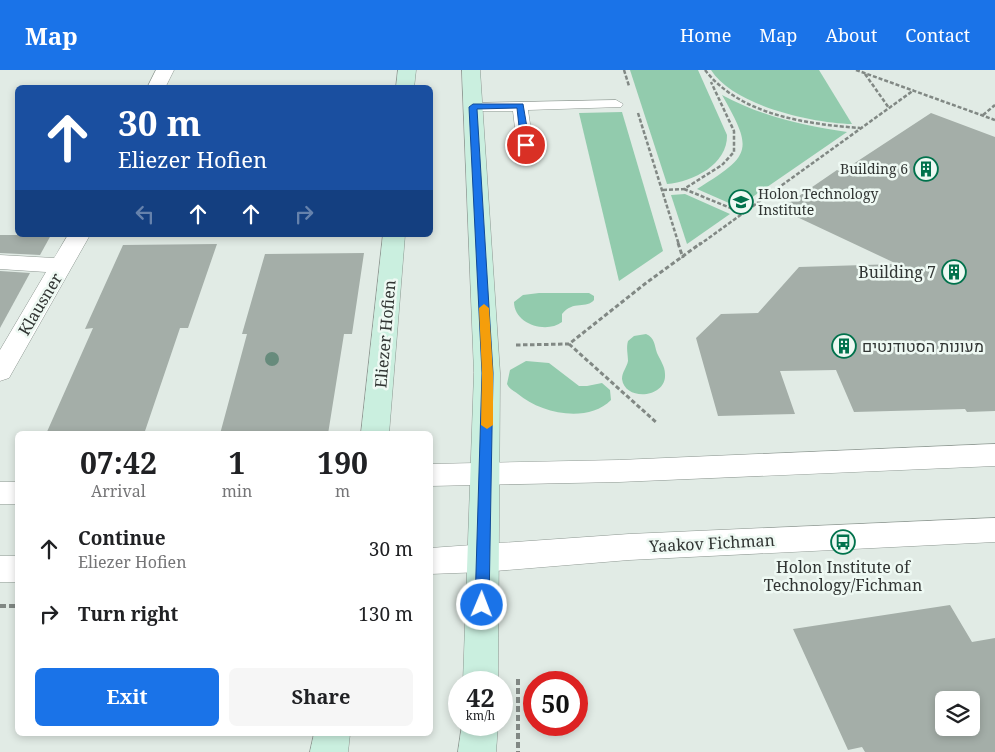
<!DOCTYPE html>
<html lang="en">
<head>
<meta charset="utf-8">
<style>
	body { margin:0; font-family:"Noto Serif",Heebo,serif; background:#f6f6f6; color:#202124; height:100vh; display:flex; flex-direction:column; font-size:19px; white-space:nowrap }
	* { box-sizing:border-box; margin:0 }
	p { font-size:16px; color:#757577 }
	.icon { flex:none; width:28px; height:28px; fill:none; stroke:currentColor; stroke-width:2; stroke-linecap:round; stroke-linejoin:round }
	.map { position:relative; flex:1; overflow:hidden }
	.details { position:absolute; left:15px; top:361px; width:418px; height:305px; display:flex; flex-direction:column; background:#fff; border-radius:8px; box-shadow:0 2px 8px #0003 }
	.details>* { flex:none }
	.banner { position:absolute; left:15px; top:15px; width:418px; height:152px; border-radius:8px; box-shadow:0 2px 8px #0003; background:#1a4fa0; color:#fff; overflow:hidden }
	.controls { position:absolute; left:935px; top:621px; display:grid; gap:10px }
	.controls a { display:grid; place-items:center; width:45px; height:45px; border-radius:8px; background:#fff; box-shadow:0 2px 8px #0003; font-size:25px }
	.speed { position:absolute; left:448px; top:601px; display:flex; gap:10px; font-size:25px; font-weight:700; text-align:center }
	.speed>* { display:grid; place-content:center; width:65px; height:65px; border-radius:50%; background:#fff; box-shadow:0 2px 8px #0003; line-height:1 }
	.speed small { font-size:12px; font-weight:400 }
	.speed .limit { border:8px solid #d22; background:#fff; color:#111 }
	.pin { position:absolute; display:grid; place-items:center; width:42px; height:42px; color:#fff; margin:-21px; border:2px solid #fff; border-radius:50%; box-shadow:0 1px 5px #0007 }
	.me { position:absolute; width:55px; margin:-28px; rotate:1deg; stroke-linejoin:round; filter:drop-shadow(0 0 4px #0008) }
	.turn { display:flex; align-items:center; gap:18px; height:105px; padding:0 20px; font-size:22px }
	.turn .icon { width:65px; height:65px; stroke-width:2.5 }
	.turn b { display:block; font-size:35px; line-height:42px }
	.lanes { display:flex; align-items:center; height:48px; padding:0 20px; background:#0003; justify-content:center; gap:25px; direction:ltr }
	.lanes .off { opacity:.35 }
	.eta { display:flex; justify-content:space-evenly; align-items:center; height:85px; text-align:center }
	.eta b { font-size:30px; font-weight:700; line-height:35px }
	.cta { display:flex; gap:10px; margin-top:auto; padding:10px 20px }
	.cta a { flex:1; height:58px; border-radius:8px; background:#1a73e8; color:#fff; font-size:20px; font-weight:700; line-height:58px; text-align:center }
	.cta a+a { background:#f6f6f6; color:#202124 }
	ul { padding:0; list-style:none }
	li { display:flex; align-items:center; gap:15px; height:65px; padding:0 20px }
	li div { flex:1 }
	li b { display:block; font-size:19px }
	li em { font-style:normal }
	header { display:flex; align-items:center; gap:30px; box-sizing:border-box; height:70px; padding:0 25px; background:#1a73e8; color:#fff }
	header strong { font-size:24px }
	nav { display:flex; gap:28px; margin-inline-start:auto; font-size:18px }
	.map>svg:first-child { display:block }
	.green { fill:#92cbad }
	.building { fill:#a4aea8; fill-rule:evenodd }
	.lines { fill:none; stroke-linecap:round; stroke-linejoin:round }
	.service-casing { stroke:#8d9791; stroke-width:1 }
	.minor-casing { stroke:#8d9791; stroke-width:1 }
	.tertiary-casing { stroke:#8d9791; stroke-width:1 }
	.secondary-casing { stroke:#8d9791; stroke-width:1 }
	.path-far2 { stroke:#818884; stroke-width:2.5; stroke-dasharray:4 2; stroke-linecap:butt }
	.path-far1 { stroke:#818884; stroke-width:3; stroke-dasharray:4.5 2.5; stroke-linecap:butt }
	.path { stroke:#818884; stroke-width:4; stroke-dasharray:6 3; stroke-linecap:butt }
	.service { fill:#fff; fill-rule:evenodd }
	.minor { fill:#fff; fill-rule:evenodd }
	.tertiary { fill:#fff; fill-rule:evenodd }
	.secondary { fill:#caefdf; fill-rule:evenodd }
	.tree { fill:#678b7c }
	.route { fill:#1a73e8; stroke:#114b97 }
	.slow { fill:#f59e0b }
	.labels { text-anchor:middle; stroke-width:5; stroke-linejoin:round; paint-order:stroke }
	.far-poi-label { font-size:14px; fill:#313533; stroke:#eef9f3; text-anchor:end }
	.poi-label { font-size:16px; fill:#313533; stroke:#eef9f3; text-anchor:end }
	.street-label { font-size:16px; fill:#313533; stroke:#eef9f3 }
</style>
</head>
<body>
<header>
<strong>Map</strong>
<nav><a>Home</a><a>Map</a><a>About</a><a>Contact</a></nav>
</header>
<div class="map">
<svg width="995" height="682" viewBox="0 0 995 682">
	<rect width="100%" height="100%" fill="#e1ebe5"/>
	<g class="green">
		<path d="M630,0H698L727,65C728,94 693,112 667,114Z"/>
		<path d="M711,0H819L852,54C812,53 734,36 711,0Z"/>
		<path d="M722,25C761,46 803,56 847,62L738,137L697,119C751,85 754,81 722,25Z"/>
		<path d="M622,42L663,181L619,211L579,43Z"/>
		<path d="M685,124L730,144L687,174L671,125Z"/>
		<path d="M539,223H589L594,226V230C587,239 573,230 562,244V252C546,264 514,254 514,232L523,225Z"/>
		<path d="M646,264C655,268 654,274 657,283C660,290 665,296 665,304C667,328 625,332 622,309C622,302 627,297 628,291C628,284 626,278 628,271L634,266Z"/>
		<path d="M526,291L549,293L579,316H587L602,313L610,320L611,330C587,354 540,343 518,324C513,320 510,320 507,314L510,300Z"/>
	</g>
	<g class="building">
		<path d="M931,43L995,67V341L967,342L965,339L854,342L836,300L780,301L795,344L718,346L696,268L721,244L758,243L799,197L897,194L780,139L837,100L841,102Z"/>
		<path d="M0,165H51L40,185L0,183Z"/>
		<path d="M217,174L188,258H180L144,364H46L93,258L85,259L123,175Z"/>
		<path d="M364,183L352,264H344L328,364H220L247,264H242L265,184Z"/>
		<path d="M0,201L30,203L0,258Z"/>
		<path d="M950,535L972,572L995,568V682H865L862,677L848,680L793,559ZM944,630H971V658H944Z"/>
	</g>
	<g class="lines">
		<g class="service-casing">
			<path id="service" d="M616,30L623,34L621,37L528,40L533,75L525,80L517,75L513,41H473L466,37L473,33Z"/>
		</g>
		<g class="minor-casing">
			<g id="minor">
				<path d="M156,0H174L165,18H147Z"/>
				<path d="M68,165H90L9,308L0,311V280L46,202L0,199V185L54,188Z"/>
			</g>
		</g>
		<g class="tertiary-casing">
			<g id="tertiary">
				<path d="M995,374V396L619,412L430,416V394L619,390Z"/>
				<rect x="0" y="412" width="18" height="22"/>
				<path d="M995,448V472L629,490L483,502L430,504V478L629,464Z"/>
				<rect x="0" y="486" width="18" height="26"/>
			</g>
		</g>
		<g class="secondary-casing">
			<g id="secondary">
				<path d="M398,0H416L414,18H396Z"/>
				<path d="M462,0H480L500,303L498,612H463L474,303Z"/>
				<path d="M383,165H405L389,364H361Z"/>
				<path d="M462,655H498L496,682H458Z"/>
				<path d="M314,664H350L348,682H310Z"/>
			</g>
		</g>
		<g class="path-far2">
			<path d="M624,0L629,16"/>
			<path d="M705,0C740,45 806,54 860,58"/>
			<path d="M856,0L995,50"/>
			<path d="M865,4L889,38"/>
			<path d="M638,43L679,175"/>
			<path d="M983,45L995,35"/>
			<path d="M684,119L743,143"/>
			<path d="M663,120L684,119L722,95L734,82V61L711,12"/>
			<path d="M699,175L914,20"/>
		</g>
		<g class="path-far1">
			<path d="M678,173L683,188"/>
			<path d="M569,274L657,353"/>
			<path d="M516,275L569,274L646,213L701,173"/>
		</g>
		<g class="path">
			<path d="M0,536H18"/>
			<path d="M518,609V682"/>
		</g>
		<use href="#service" class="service"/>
		<use href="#minor" class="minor"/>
		<use href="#tertiary" class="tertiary"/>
		<use href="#secondary" class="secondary"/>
	</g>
	<circle class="tree" cx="272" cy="289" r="7"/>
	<path class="route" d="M523,34L530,75L526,77L521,75L517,38L477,39L493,303L489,535L487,539H477L475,535L482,303L469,37L473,34Z"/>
	<path class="slow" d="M484,234L489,238L493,303V355L487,359L481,355L482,303L479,238Z"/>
	<defs>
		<g id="building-ring" transform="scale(1.25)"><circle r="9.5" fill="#eef9f3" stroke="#00724c" stroke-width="1.5"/><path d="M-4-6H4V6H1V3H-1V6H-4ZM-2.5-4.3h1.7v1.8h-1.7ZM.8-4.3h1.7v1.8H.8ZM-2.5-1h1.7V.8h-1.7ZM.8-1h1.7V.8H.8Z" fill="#00724c"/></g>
		<g id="university-ring" transform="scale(1.25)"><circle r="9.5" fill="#eef9f3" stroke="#00724c" stroke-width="1.5"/><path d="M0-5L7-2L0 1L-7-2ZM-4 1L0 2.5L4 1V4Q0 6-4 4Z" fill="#00724c"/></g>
		<g id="bus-ring" transform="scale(1.25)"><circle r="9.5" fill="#eef9f3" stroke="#00724c" stroke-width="1.5"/><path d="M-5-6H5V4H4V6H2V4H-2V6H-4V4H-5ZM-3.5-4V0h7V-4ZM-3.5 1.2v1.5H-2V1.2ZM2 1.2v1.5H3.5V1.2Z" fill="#00724c"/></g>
	</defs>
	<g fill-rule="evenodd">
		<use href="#building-ring" x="926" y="99"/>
		<use href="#university-ring" x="741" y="132"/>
		<use href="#building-ring" x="954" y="202"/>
		<use href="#building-ring" x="844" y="276"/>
		<use href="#bus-ring" x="843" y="472"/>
	</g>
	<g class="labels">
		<g class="far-poi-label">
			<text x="908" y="104">Building 6</text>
			<text x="758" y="129" text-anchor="start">Holon Technology<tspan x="758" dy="16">Institute</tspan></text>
		</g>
		<g class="poi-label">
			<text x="936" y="208">Building 7</text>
			<text x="862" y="282" text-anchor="start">מעונות הסטודנטים</text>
			<text x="843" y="503" text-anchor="middle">Holon Institute of<tspan x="843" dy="18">Technology/Fichman</tspan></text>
		</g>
		<g class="street-label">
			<text transform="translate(40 234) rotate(-59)" y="6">Klausner</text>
			<text transform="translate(385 264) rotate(-85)" y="6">Eliezer Hofien</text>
			<text transform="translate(712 473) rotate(-3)" y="6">Yaakov Fichman</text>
		</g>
	</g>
</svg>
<div class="controls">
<a><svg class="icon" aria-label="layers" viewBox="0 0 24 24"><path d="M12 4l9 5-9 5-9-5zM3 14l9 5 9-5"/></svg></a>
</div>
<div class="speed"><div>42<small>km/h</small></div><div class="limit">50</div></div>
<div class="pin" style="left:526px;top:75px;background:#d93025"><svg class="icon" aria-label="arrive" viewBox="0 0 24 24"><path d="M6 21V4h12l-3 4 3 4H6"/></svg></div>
<svg class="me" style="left:482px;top:535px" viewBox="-20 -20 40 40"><circle r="17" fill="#1a73e8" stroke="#fff" stroke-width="3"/><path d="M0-11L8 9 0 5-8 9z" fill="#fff"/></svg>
<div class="banner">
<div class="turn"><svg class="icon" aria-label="ahead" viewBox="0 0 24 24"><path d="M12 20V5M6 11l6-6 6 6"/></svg><div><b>30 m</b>Eliezer Hofien</div></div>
<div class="lanes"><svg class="icon off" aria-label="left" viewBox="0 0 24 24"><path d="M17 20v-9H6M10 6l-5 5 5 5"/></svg><svg class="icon" aria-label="ahead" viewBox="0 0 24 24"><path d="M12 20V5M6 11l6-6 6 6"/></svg><svg class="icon" aria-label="ahead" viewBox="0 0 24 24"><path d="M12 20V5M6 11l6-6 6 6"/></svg><svg class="icon off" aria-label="right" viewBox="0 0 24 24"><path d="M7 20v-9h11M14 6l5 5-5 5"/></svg></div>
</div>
<section class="details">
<div class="eta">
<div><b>07:42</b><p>Arrival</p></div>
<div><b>1</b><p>min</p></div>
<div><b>190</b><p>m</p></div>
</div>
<ul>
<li><svg class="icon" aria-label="ahead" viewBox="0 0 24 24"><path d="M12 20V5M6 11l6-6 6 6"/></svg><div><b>Continue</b><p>Eliezer Hofien</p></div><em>30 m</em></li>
<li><svg class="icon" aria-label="right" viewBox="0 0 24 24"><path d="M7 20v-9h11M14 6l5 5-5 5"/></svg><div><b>Turn right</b></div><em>130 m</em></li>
</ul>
<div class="cta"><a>Exit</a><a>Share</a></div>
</section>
</div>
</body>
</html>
